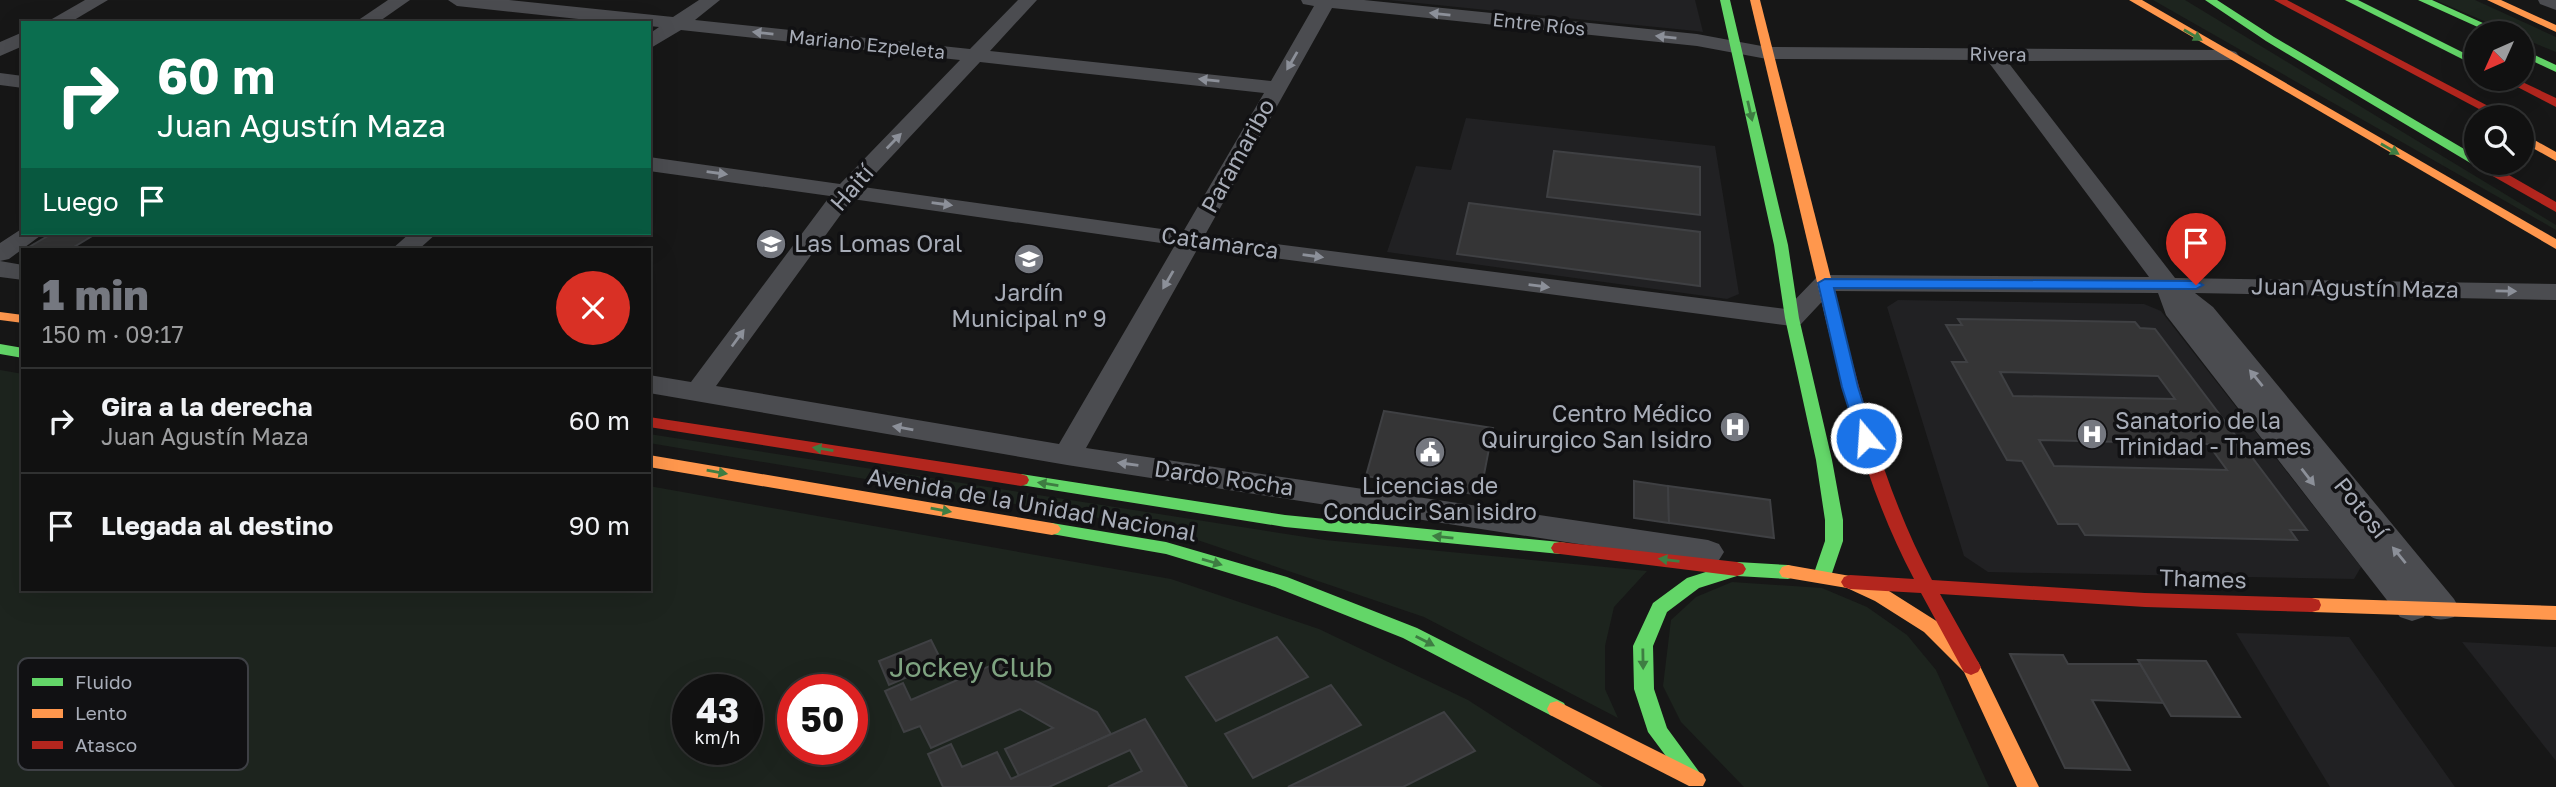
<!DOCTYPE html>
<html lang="es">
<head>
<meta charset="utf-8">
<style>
	body { margin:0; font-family:"Golos Text",sans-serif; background:#1e1f1f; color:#f1f3f6; height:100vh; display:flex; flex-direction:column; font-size:26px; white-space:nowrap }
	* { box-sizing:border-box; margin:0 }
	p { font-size:23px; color:#9c9d9f }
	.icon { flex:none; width:38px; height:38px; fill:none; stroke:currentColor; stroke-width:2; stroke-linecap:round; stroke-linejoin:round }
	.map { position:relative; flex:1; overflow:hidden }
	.panel { position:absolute; left:21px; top:248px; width:630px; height:343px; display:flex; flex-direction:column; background:#111; border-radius:0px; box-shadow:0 7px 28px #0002,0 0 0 2px #303131 }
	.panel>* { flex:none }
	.hud { position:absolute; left:21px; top:21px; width:630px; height:214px; border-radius:0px; box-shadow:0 7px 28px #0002,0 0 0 2px #303131; background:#0b6e4f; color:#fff; overflow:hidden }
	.needle { width:46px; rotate:225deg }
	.fabs { position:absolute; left:2464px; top:21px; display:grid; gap:14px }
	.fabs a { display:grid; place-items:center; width:70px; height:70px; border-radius:50%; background:#111; box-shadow:0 7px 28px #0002,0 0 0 2px #303131; font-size:35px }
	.speed { position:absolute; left:672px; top:674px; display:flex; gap:14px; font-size:35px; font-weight:700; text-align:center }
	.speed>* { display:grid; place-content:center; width:91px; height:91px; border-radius:50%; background:#111; box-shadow:0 7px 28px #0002,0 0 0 2px #303131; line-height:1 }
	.speed small { font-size:18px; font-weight:400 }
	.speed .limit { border:10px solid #d22; background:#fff; color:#111 }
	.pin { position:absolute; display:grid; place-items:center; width:60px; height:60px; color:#fff; margin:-72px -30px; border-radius:50% 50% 50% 0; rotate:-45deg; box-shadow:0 0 7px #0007 }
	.pin .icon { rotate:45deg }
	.me { position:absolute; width:77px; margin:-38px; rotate:342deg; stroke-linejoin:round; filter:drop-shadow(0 0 5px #0008) }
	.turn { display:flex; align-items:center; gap:24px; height:147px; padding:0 21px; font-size:32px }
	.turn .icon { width:91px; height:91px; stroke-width:2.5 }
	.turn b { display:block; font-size:49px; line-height:60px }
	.then { display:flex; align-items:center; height:66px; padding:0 21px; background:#0003; gap:14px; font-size:26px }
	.round { display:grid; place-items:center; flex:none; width:74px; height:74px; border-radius:37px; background:#1e1f1f }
	.headline { display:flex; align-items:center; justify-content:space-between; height:119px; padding:0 21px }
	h1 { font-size:42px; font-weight:800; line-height:52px; color:#757880 }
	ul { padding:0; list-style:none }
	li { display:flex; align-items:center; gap:21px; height:105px; padding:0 21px; border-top:2px solid #303131 }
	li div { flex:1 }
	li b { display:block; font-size:26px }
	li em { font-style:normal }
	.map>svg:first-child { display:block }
	.built { fill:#212123 }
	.green { fill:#1d241e; fill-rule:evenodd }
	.building { fill:#353536; stroke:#3f4043; stroke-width:2; fill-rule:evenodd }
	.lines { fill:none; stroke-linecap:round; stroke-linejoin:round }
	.street { fill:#4b4c50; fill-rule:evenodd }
	.fast { fill:#63d668; fill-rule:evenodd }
	.slow { fill:#ff974d; fill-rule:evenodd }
	.jam { fill:#b3261e; fill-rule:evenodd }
	.oneway { fill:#8c9099 }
	.oneway2 { fill:#3e7d42 }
	.route { fill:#1a73e8; stroke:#114b97; stroke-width:2 }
	.labels { text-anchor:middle; stroke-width:7; stroke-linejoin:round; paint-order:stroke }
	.far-street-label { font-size:19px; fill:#a8adb8; stroke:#111113 }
	.street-label { font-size:23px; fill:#a8adb8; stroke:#111113 }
	.poi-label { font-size:23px; fill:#a8adb8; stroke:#111113; text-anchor:start }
	.near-park-label { font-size:28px; fill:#7fa381; stroke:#111113 }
	.key { fill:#111113; stroke:#3e4045; stroke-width:2 }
	.key-label { font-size:19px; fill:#a8adb8 }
</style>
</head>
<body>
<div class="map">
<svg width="2556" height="787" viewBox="0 0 2556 787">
	<rect width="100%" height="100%" fill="#171717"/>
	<g class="built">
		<path d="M1388,0H1695L1703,32L1696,31Z"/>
		<path d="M1466,118L1715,146L1739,294L1727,299L1387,252L1416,166L1451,170Z"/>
		<path d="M1898,300L2144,304L2161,311L2361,567L2354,579L1988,572L1964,556L1887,307Z"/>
		<path d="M2236,633L2349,637L2455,787H2330Z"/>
		<path d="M2462,642L2556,647V761Z"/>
	</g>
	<g class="green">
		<path d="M2153,0H2185L2556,225V230Z"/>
		<path d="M2435,0H2475L2556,37V52L2522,38V33H2512Z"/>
		<path d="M0,370L23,374V590H649V486L1171,579L1319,629L1468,700L1603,787H0ZM688,690H747V749H688ZM793,690H852V749H793Z"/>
		<path d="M649,434L1325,540L1647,571L1614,607L1605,646V689L1618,718L1424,617L1165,529L649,443Z"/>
		<path d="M1732,582L1822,588L1867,607L1907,635L1936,670L1989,787H1744L1681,722L1663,686L1671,620L1696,597Z"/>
	</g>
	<g class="building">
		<path d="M1554,151L1700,167V215L1547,197Z"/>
		<path d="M1469,203L1700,232V286L1457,254Z"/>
		<path d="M53,233H97L69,250H24Z"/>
		<path d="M1958,319L2135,322L2140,328L2155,329L2307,530H2290L2297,540L2085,535L2078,524H2058L2022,461L2007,460L1952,362H1967L1946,325H1962ZM2000,372L2158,376L2175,399L2013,396ZM2039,440L2208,444L2227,470L2054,466Z"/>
		<path d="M1384,411L1493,428L1480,495L1366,476Z"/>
		<path d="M1634,481L1668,486L1669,523L1634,518Z"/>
		<path d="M1668,486L1770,500L1774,538L1669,523Z"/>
		<path d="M1277,637L1308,677L1216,721L1186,677Z"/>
		<path d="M931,640L942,662L889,685L879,661Z"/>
		<path d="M2010,654L2063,655L2068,664H2140L2164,703L2092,700L2130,770L2065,768Z"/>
		<path d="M2138,660L2206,661L2240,717L2171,716Z"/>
		<path d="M999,662L1097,712L1111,734L1019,776L1005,749L1053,728L1020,709L931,748L920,726L904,732L885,691L903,683L911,700Z"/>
		<path d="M1331,685L1361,725L1253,778L1225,734Z"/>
		<path d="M1444,712L1475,751L1403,787H1288Z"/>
		<path d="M1145,719L1187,787H1108L1142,771L1130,750L1049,787H943L928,754L951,744L962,767L997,752L1011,779Z"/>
	</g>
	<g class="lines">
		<g class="street">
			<path d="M85,0H108L69,23H45Z"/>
			<path d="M388,0H410L377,23H354Z"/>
			<path d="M448,0H509L673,17L699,0H720L695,20L970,49L1018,0H1037L990,51L1271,81L1314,6L1303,4L1301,0H1364L1697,34L1767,47L2229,50L2236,52L2239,56L2236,60L2007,61L2175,278L2556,284V300L2195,293L2213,307L2454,599L2459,608L2454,617C2443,620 2434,622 2426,612L2424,617L2412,621L2400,617L2166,315L2158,293L1832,291L1801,324L1792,326L1198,248L1086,448L1708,540L1719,544L1724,552L1719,560L1708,564L1067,465L649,393V375L691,382L830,196L649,171V157L840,184L960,60L681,30L649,49V34L659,27L649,26V23H616L457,6ZM1332,8L1697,46L1767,59L1987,60L2149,277L1825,275L1816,278L1786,309L1205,235ZM980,62L1264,93L1183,232L863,187ZM852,199L1175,245L1059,444L716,386Z"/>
			<path d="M2538,0H2556V10L2540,4Z"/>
			<path d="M23,32V46L0,56V42Z"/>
			<path d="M0,73L23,76V88L0,85Z"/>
			<path d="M23,228V233H44L9,259L0,261V243Z"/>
			<path d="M410,233H437L418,250H391Z"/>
			<path d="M0,261L23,265V280L0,277Z"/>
		</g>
		<g class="fast">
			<path d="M1720,0H1730L1788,245L1799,318L1832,460L1843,520V541L1831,576L1828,581L1822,583L1816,581L1813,576L1825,541V520L1816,460L1785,318L1774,245Z"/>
			<path d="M2205,0H2217L2274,37L2476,156V163H2481L2472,164L2266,41Z"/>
			<path d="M2345,0H2358L2476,59V66Z"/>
			<path d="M2418,0H2432L2505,33H2491Z"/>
			<path d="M2522,49L2556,65V72L2522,56Z"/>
			<path d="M0,344L23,348V358L0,354Z"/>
			<path d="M1021,474L1285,515L1560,542L1566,543L1569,548L1566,553L1560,554L1285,527L1015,484L1013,480L1015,476Z"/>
			<path d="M1052,523L1166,542L1287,577L1417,628L1564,703L1567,709L1564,715L1557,717L1550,715L1403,638L1275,587L1166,554L1046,533L1043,529L1046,525Z"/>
			<path d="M1737,562L1788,565L1794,567L1797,572L1794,577L1788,579L1737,576L1699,588L1667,612L1653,646L1654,689L1667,728L1700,773L1697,779L1690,782L1683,779L1648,732L1634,689L1633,646L1653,603L1687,578Z"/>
		</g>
		<g class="slow">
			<path d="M1750,0H1760L1847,341L1844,344H1834L1831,341Z"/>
			<path d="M2129,0H2142L2556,239V249Z"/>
			<path d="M2487,0H2501L2556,25V32Z"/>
			<path d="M2522,133L2556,152V161L2522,142Z"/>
			<path d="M0,312L23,315V323L0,320Z"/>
			<path d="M649,455L1052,523L1058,525L1061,529L1058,533L1052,535L649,467Z"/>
			<path d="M1788,565L1856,577L1889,591L1938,622L1978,662L2039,787H2017L1964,672L1924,632L1875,601L1847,588L1782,577L1779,572L1782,567Z"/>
			<path d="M2312,598L2556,606V620L2312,612L2305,610L2303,605L2305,600Z"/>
			<path d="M1557,701L1703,774L1706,780L1703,786H1689L1550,715L1547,709L1550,703Z"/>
		</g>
		<g class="jam">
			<path d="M2274,0H2287L2509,117H2494Z"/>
			<path d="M2502,79H2516L2556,98V107Z"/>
			<path d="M2476,160V163H2488L2556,202V212L2475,166L2473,163Z"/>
			<path d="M1839,336L1847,341C1868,424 1892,505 1932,580L2145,593L2312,598L2319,600L2321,605L2319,610L2312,612L2145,607L1940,594L1981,667L1978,672L1971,675L1964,672L1921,593L1850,589L1844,587L1841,582L1844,577L1850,575L1914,579C1874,504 1851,423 1831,341Z"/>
			<path d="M649,417L1021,474L1027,476L1029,480L1027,484L1021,486L649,427Z"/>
			<path d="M1560,542L1737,562L1743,564L1746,569L1743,574L1737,576L1560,554L1554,553L1551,548L1554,543Z"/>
		</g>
	</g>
	<defs><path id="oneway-solid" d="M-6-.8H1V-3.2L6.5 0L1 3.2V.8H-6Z" transform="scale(1.75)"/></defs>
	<g class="oneway">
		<use href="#oneway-solid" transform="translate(1440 14) rotate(-174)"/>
		<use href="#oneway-solid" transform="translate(763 33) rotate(-174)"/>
		<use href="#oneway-solid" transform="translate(1666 37) rotate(-174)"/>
		<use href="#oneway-solid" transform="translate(1292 61) rotate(120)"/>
		<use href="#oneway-solid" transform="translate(1209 80) rotate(-174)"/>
		<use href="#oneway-solid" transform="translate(894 141) rotate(-46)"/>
		<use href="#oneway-solid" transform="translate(717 173) rotate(8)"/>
		<use href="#oneway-solid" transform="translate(942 204) rotate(8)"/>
		<use href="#oneway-solid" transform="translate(1313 256) rotate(8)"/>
		<use href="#oneway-solid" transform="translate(1168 280) rotate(120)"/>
		<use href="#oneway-solid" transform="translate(1539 286) rotate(7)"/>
		<use href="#oneway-solid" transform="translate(2506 291) rotate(1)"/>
		<use href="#oneway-solid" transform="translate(738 338) rotate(-54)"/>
		<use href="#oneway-solid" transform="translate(2256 378) rotate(-129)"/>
		<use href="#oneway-solid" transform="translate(903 428) rotate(-170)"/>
		<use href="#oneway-solid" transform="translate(1128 464) rotate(-172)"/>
		<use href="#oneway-solid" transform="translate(2308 477) rotate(52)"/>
		<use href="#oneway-solid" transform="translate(2399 555) rotate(-129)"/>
	</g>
	<g class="oneway2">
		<use href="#oneway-solid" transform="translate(2193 35) rotate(30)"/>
		<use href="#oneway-solid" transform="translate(1750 111) rotate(77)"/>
		<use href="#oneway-solid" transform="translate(2390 149) rotate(30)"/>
		<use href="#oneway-solid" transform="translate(823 449) rotate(-171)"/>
		<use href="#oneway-solid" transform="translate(717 472) rotate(10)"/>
		<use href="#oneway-solid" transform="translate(1048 484) rotate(-171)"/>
		<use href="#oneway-solid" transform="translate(941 510) rotate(10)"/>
		<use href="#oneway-solid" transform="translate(1443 537) rotate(-174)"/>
		<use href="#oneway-solid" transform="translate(1669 560) rotate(-173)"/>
		<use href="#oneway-solid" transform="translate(1212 562) rotate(16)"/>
		<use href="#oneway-solid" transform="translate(1425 641) rotate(27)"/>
		<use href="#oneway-solid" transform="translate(1643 659) rotate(89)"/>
	</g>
	<path class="route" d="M1825,279L2196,281L2203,285L2196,289L1834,288L1858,387L1874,438L1866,443L1858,438L1842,387L1818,283Z"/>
	<defs>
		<g id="school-disc" transform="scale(1.575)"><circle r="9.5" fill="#757880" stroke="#111113"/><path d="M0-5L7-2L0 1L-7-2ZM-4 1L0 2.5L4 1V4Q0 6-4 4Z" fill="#fff"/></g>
		<g id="hospital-disc" transform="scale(1.575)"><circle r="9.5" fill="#757880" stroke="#111113"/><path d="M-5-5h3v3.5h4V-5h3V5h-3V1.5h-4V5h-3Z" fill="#fff"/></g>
		<g id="civic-disc" transform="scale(1.575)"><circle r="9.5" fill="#757880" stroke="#111113"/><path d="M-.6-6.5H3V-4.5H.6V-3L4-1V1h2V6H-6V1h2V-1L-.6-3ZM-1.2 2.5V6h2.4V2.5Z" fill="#fff"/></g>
	</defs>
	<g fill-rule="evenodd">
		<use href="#school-disc" x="771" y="244"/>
		<use href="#school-disc" x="1029" y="259"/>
		<use href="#hospital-disc" x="1735" y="427"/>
		<use href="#hospital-disc" x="2092" y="434"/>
		<use href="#civic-disc" x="1430" y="452"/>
	</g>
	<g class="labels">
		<g class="far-street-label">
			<text transform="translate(1539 24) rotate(6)" y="7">Entre Ríos</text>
			<text transform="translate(867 44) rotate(6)" y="7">Mariano Ezpeleta</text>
			<text transform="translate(1998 54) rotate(1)" y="7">Rivera</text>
		</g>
		<g class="street-label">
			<text transform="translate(1238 156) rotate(-61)" y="8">Paramaribo</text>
			<text transform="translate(852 188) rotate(-49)" y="8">Haití</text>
			<text transform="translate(1220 243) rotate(8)" y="8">Catamarca</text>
			<text transform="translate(2355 288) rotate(1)" y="8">Juan Agustín Maza</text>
			<text transform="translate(1224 478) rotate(8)" y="8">Dardo Rocha</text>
			<text transform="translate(1032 505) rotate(10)" y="8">Avenida de la Unidad Nacional</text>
			<text transform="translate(2361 508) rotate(51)" y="8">Potosí</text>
			<text transform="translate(2203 579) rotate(2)" y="8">Thames</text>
		</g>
		<g class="poi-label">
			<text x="794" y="252">Las Lomas Oral</text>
			<text x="1029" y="301" text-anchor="middle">Jardín<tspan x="1029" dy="26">Municipal nº 9</tspan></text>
			<text x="1712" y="422" text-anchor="end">Centro Médico<tspan x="1712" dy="26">Quirurgico San Isidro</tspan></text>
			<text x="2115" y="429">Sanatorio de la<tspan x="2115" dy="26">Trinidad - Thames</tspan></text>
			<text x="1430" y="494" text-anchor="middle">Licencias de<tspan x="1430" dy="26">Conducir San isidro</tspan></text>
		</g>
		<g class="near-park-label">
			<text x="971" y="677">Jockey Club</text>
		</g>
	</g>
	<rect x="18" y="658" width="230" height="112" rx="10" class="key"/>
	<rect x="32" y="678" width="31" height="8" fill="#63d668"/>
	<rect x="32" y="709" width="31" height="9" fill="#ff974d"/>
	<rect x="32" y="741" width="31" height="8" fill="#b3261e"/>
	<g class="key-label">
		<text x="75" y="689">Fluido</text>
		<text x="75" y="720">Lento</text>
		<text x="75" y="752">Atasco</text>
	</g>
</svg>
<div class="fabs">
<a><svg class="needle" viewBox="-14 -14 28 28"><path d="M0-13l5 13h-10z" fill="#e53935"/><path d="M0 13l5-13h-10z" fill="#9c9d9f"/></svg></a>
<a><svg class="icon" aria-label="search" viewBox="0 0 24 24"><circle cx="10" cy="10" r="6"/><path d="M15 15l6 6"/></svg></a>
</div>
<div class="speed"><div>43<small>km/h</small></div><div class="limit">50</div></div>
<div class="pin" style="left:2196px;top:285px;background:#d93025"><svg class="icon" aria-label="arrive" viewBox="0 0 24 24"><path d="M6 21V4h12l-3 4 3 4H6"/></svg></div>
<svg class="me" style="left:1866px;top:438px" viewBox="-20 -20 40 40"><circle r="17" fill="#1a73e8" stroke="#fff" stroke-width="3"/><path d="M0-11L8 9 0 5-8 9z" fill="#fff"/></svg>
<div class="hud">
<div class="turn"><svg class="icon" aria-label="right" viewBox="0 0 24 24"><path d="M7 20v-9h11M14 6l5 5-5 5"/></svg><div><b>60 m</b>Juan Agustín Maza</div></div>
<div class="then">Luego<svg class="icon" aria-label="arrive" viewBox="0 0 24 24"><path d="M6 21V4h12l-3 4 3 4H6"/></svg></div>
</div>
<section class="panel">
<div class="headline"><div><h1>1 min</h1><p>150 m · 09:17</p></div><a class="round" style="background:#d93025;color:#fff"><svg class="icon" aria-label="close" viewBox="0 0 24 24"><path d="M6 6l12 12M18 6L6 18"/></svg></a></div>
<ul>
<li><svg class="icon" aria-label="right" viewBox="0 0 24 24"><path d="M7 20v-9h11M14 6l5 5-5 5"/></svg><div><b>Gira a la derecha</b><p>Juan Agustín Maza</p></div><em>60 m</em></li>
<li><svg class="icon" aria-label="arrive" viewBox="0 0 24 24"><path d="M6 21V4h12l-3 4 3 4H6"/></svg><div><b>Llegada al destino</b></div><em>90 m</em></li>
</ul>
</section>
</div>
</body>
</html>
